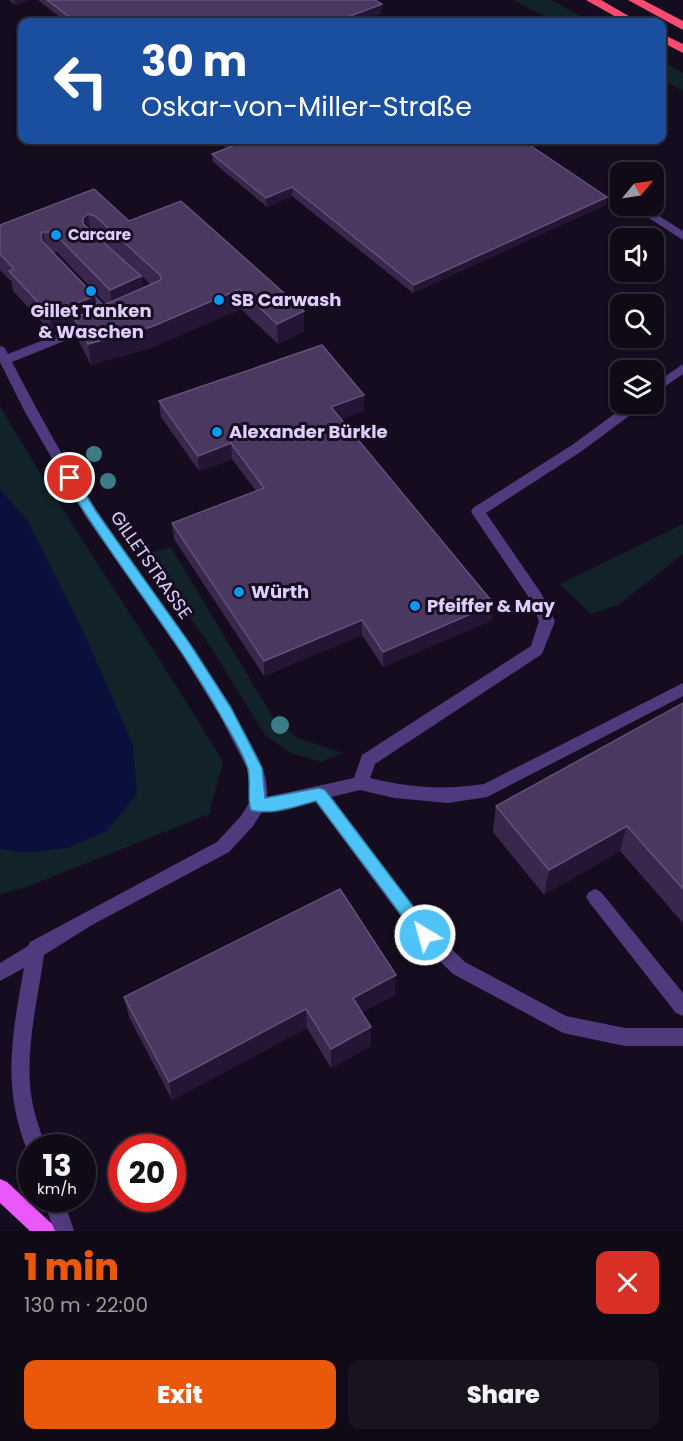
<!DOCTYPE html>
<html lang="en">
<head>
<meta charset="utf-8">
<style>
	body { margin:0; font-family:Poppins,sans-serif; background:#191320; color:#f1f3f6; height:100vh; display:flex; flex-direction:column; font-size:22px; white-space:nowrap }
	* { box-sizing:border-box; margin:0 }
	p { font-size:20px; color:#9c9aa1 }
	.icon { flex:none; width:33px; height:33px; fill:none; stroke:currentColor; stroke-width:2; stroke-linecap:round; stroke-linejoin:round }
	.map { position:relative; height:1231px; overflow:hidden }
	.drawer { display:flex; flex-direction:column; background:#100a17; flex:1 }
	.drawer>* { flex:none }
	.banner { position:absolute; left:18px; top:18px; width:648px; height:126px; border-radius:12px; box-shadow:0 2px 4px #0004,0 0 0 2px #302b36; background:#1a4fa0; color:#fff; overflow:hidden }
	.needle { width:39px; rotate:60deg }
	.controls { position:absolute; left:610px; top:162px; display:grid; gap:12px }
	.controls a { display:grid; place-items:center; width:54px; height:54px; border-radius:12px; background:#100a17; box-shadow:0 2px 4px #0004,0 0 0 2px #302b36; font-size:30px }
	.speed { position:absolute; left:18px; top:1134px; display:flex; gap:12px; font-size:30px; font-weight:700; text-align:center }
	.speed>* { display:grid; place-content:center; width:78px; height:78px; border-radius:50%; background:#100a17; box-shadow:0 2px 4px #0004,0 0 0 2px #302b36; line-height:1 }
	.speed small { font-size:15px; font-weight:400 }
	.speed .limit { border:9px solid #d22; background:#fff; color:#111 }
	.pin { position:absolute; display:grid; place-items:center; width:51px; height:51px; color:#fff; margin:-26px; border:3px solid #fff; border-radius:50%; box-shadow:0 2px 6px #0007 }
	.me { position:absolute; width:66px; margin:-33px; rotate:323deg; stroke-linejoin:round; filter:drop-shadow(0 0 4px #0008) }
	.turn { display:flex; align-items:center; gap:21px; height:126px; padding:0 24px; font-size:27px }
	.turn .icon { width:78px; height:78px; stroke-width:2.5 }
	.turn b { display:block; font-size:42px; line-height:51px }
	.round { display:grid; place-items:center; flex:none; width:63px; height:63px; border-radius:12px; background:#191320 }
	.summary { display:flex; align-items:center; justify-content:space-between; height:102px; padding:0 24px }
	h1 { font-size:36px; font-weight:800; line-height:45px; color:#ea580c }
	.action { display:flex; gap:12px; margin-top:auto; padding:12px 24px }
	.action a { flex:1; height:69px; border-radius:12px; background:#ea580c; color:#fff; font-size:24px; font-weight:800; line-height:69px; text-align:center }
	.action a+a { background:#191320; color:#f1f3f6 }
	.map>svg:first-child { display:block }
	.green { fill:#112329 }
	.water { fill:#0b0f3b }
	.lines { fill:none; stroke-linecap:round; stroke-linejoin:round }
	.minor { fill:#4f3a7d; fill-rule:evenodd }
	.major { fill:#ea58fa; fill-rule:evenodd }
	.highway { fill:#f94c70; fill-rule:evenodd }
	.tree { fill:#3c7c86 }
	.wall { fill:#39274d; fill-rule:evenodd }
	.shaded-wall { fill:#231533 }
	.building { fill:#4b3860; stroke:#625079; stroke-width:1.5 }
	.route { fill:#4fc3f7; stroke:#337fa1; stroke-width:1.5 }
	.poi-dot { fill:#0898ef; stroke:#150d1f; stroke-width:2 }
	.labels { text-anchor:middle; stroke-width:6; stroke-linejoin:round; paint-order:stroke }
	.far-poi-label { font-size:15px; font-weight:bold; fill:#e0cdfd; stroke:#150d1f; text-anchor:start }
	.poi-label { font-size:18px; font-weight:bold; fill:#e0cdfd; stroke:#150d1f; text-anchor:start }
	.street-label { font-size:18px; fill:#e0cdfd; stroke:#150d1f }
</style>
</head>
<body>
<div class="map">
<svg width="683" height="1231" viewBox="0 0 683 1231">
	<rect width="100%" height="100%" fill="#150d1f"/>
	<g class="green">
		<path d="M513,0H551L592,22H555Z"/>
		<path d="M662,61L683,73V91L662,80Z"/>
		<path d="M0,406C70,527 151,641 223,762L209,814L26,887L0,894Z"/>
		<path d="M683,524V554L618,605L591,614L560,584Z"/>
		<path d="M171,547L272,716L297,738L342,753L321,762L291,753L265,735L214,652L147,554Z"/>
	</g>
	<path class="water" d="M0,489L27,520L84,633L133,745L137,794L107,831L67,848L23,853L0,849Z"/>
	<g class="lines">
		<g class="minor">
			<path d="M616,190L621,191V199L610,193Z"/>
			<path d="M630,206H643L683,231V240Z"/>
			<path d="M82,285L86,286L114,315L116,318L114,321L12,362C38,412 65,462 96,509C144,585 203,653 245,733C256,753 269,774 267,797L354,778L362,755L531,646L539,621L530,599L471,512L473,508L572,445L628,404H642L641,407L582,451L486,513L541,593L555,621L542,654L375,764L370,778C411,788 443,790 484,784L683,683V696L487,797L448,803L394,798L360,790L331,797L431,929L465,962L566,1016L625,1028H683V1046H625L563,1033L453,974L419,941L315,801L262,812L253,826L229,852L92,925L44,955C38,998 27,1041 30,1084C31,1106 39,1127 46,1148H32V1156L29,1155C1,1088 12,1036 24,968L0,981V963L28,946L30,942L217,842L241,816L249,803L251,794L247,768L220,716L180,651L86,517L25,412L0,362V346L4,347L8,354L102,317L76,289Z"/>
			<path d="M683,364V374L654,394V384Z"/>
			<path d="M595,889L601,892L683,993V1016L676,1013L589,902L586,897L589,892Z"/>
			<path d="M43,1198H63L74,1231H54Z"/>
		</g>
		<path class="major" d="M0,1179L7,1182L52,1224L55,1231H30L0,1203Z"/>
		<g class="highway">
			<path d="M586,0H601L639,22H625Z"/>
			<path d="M628,0H643L683,21V30Z"/>
			<path d="M662,34L683,44V53L662,42Z"/>
		</g>
	</g>
	<g class="tree">
		<circle cx="94" cy="454" r="8"/>
		<circle cx="108" cy="481" r="8"/>
		<circle cx="280" cy="725" r="9"/>
	</g>
	<g class="wall">
		<path d="M9,0H30L15,5Z"/>
		<path d="M38,0H375L382,13L355,22H66Z"/>
		<path d="M215,140H522L607,197L605,205L413,293L292,196L267,207L213,162L212,154L226,148Z"/>
		<path d="M94,189L129,221L304,311V331L278,344L241,309L153,347L91,365L77,338L75,325L53,334L13,291L11,281L0,270V225ZM52,252H57L106,304L97,308ZM142,276L150,284L143,288Z"/>
		<path d="M159,401L364,411L341,419L494,604L492,620L383,667L362,635L264,676L174,539L172,523L256,491L232,459L199,471L161,417Z"/>
		<path d="M683,703V923L620,851L544,895L493,832L496,806Z"/>
		<path d="M395,995L362,1012L371,1027V1046L331,1068L307,1028L172,1100L129,1017L124,997Z"/>
	</g>
	<g class="shaded-wall">
		<path d="M14,0H30L15,5Z"/>
		<path d="M382,4V13L355,22H342V19Z"/>
		<path d="M292,187V196L267,207L266,198Z"/>
		<path d="M607,197L605,205L413,293L414,285Z"/>
		<path d="M88,214L91,234L86,238L83,218Z"/>
		<path d="M43,232L47,252L42,241L41,234Z"/>
		<path d="M141,276L144,296L113,310L110,290Z"/>
		<path d="M240,289L241,309L153,347L91,365L88,344Z"/>
		<path d="M95,296L98,316L74,318L75,325L53,334L49,314Z"/>
		<path d="M304,311V331L278,344L277,324Z"/>
		<path d="M364,395V411L331,423V407Z"/>
		<path d="M231,443L232,459L199,471L198,456Z"/>
		<path d="M494,604L492,620L383,667V652Z"/>
		<path d="M362,620V635L264,676V661Z"/>
		<path d="M627,826L620,851L544,895L549,870Z"/>
		<path d="M396,975L395,995L352,1017L353,998Z"/>
		<path d="M306,1009L307,1028L172,1100L169,1082Z"/>
		<path d="M371,1027V1046L331,1068V1049Z"/>
	</g>
	<g class="building">
		<path d="M47,0H375L382,4L342,19L348,22H76Z"/>
		<path d="M225,140H522L607,197L414,285L292,187L266,198L212,154L233,146Z"/>
		<path d="M94,189L129,221L181,201L304,311L277,324L240,289L151,327L88,344L74,318L161,280V276L95,216L88,214L83,218V224L141,276L110,290L53,232H43L41,234L42,241L95,296L49,314L9,271L14,269L0,254V225Z"/>
		<path d="M322,345L364,395L331,407L494,604L383,652L362,620L264,661L172,523L264,488L231,443L198,456L159,401Z"/>
		<path d="M683,703V889L627,826L549,870L496,806Z"/>
		<path d="M340,889L396,975L353,998L371,1027L331,1049L306,1009L169,1082L124,997Z"/>
	</g>
	<path class="route" d="M70,474L74,475L95,510L190,644L231,708L262,768L265,798L319,788L325,790L431,930L433,935L431,940L425,942L420,940L316,801C297,806 270,816 251,810C247,801 251,781 248,769C243,752 230,732 221,716C174,633 112,560 63,478Z"/>
	<g class="poi-dot">
		<circle cx="56" cy="235" r="6"/>
		<circle cx="91" cy="291" r="6"/>
		<circle cx="219" cy="300" r="6"/>
		<circle cx="217" cy="432" r="6"/>
		<circle cx="239" cy="592" r="6"/>
		<circle cx="415" cy="606" r="6"/>
	</g>
	<g class="labels">
		<g class="far-poi-label">
			<text x="68" y="240">Carcare</text>
		</g>
		<g class="poi-label">
			<text x="231" y="306">SB Carwash</text>
			<text x="91" y="317" text-anchor="middle">Gillet Tanken<tspan x="91" dy="21">&amp; Waschen</tspan></text>
			<text x="229" y="438">Alexander Bürkle</text>
			<text x="251" y="598">Würth</text>
			<text x="427" y="612">Pfeiffer &amp; May</text>
		</g>
		<g class="street-label">
			<text transform="translate(151 565) rotate(55)" y="6">GILLETSTRASSE</text>
		</g>
	</g>
</svg>
<div class="controls">
<a><svg class="needle" viewBox="-14 -14 28 28"><path d="M0-13l5 13h-10z" fill="#e53935"/><path d="M0 13l5-13h-10z" fill="#9c9aa1"/></svg></a>
<a><svg class="icon" aria-label="sound" viewBox="0 0 24 24"><path d="M4 9h4l5-4v14l-5-4H4zM17 9q2 3 0 6"/></svg></a>
<a><svg class="icon" aria-label="search" viewBox="0 0 24 24"><circle cx="10" cy="10" r="6"/><path d="M15 15l6 6"/></svg></a>
<a><svg class="icon" aria-label="layers" viewBox="0 0 24 24"><path d="M12 4l9 5-9 5-9-5zM3 14l9 5 9-5"/></svg></a>
</div>
<div class="speed"><div>13<small>km/h</small></div><div class="limit">20</div></div>
<div class="pin" style="left:70px;top:478px;background:#d93025"><svg class="icon" aria-label="arrive" viewBox="0 0 24 24"><path d="M6 21V4h12l-3 4 3 4H6"/></svg></div>
<svg class="me" style="left:425px;top:935px" viewBox="-20 -20 40 40"><circle r="17" fill="#4fc3f7" stroke="#fff" stroke-width="3"/><path d="M0-11L8 9 0 5-8 9z" fill="#fff"/></svg>
<div class="banner">
<div class="turn"><svg class="icon" aria-label="left" viewBox="0 0 24 24"><path d="M17 20v-9H6M10 6l-5 5 5 5"/></svg><div><b>30 m</b>Oskar-von-Miller-Straße</div></div>
</div>
</div>
<section class="drawer">
<div class="summary"><div><h1>1 min</h1><p>130 m · 22:00</p></div><a class="round" style="background:#d93025;color:#fff"><svg class="icon" aria-label="close" viewBox="0 0 24 24"><path d="M6 6l12 12M18 6L6 18"/></svg></a></div>
<div class="action"><a>Exit</a><a>Share</a></div>
</section>
</body>
</html>
